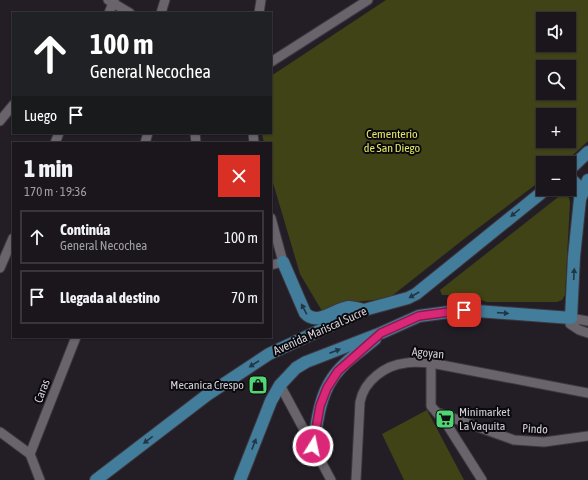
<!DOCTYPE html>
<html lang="es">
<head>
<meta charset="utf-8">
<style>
	body { margin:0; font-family:"Asap Condensed",sans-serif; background:#231f25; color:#f1f3f6; height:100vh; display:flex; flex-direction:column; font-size:15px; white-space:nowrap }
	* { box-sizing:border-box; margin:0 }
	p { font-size:13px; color:#9f9fa3 }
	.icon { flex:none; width:22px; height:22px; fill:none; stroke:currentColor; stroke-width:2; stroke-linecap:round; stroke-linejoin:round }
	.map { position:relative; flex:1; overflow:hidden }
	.drawer { position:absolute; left:12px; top:142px; width:260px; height:196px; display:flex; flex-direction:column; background:#1a161c; border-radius:0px; box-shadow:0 1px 3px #0004,0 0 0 1px #38353b }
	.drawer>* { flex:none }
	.top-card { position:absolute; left:12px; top:12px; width:260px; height:122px; border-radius:0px; box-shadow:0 1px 3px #0004,0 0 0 1px #38353b; background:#202124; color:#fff; overflow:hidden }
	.buttons { position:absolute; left:536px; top:12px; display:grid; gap:8px }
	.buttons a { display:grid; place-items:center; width:40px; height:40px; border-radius:0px; background:#1a161c; box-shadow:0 1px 3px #0004,0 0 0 1px #38353b; font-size:20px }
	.pin { position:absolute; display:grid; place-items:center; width:34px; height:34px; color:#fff; margin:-17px; border-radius:8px; box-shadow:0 2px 6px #0006 }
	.me { position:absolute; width:44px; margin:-22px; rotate:10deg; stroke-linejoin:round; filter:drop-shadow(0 0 3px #0008) }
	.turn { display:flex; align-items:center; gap:14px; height:84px; padding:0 12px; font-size:18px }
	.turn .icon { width:52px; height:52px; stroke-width:2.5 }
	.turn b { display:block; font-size:28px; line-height:34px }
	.then { display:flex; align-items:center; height:38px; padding:0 12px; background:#0003; gap:8px; font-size:15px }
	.round { display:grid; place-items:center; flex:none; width:42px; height:42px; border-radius:0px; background:#231f25 }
	.headline { display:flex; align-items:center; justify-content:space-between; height:68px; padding:0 12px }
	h1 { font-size:24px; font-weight:800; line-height:30px }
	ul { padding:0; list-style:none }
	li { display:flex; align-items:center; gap:12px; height:54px; margin:0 8px 6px; padding:0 4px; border:2px solid #38353b; border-radius:0px }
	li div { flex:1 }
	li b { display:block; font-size:15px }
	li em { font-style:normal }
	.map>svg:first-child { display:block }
	.green { fill:#404315; fill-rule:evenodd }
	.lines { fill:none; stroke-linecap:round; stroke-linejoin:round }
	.minor-casing { stroke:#3d383f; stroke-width:11 }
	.major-casing { stroke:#3d383f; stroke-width:14 }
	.minor { stroke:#69636c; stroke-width:9 }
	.major { stroke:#437d9c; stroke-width:12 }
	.oneway { fill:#213746 }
	.route-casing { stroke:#8e194d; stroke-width:10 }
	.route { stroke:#db2777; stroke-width:7 }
	.labels { text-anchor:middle; stroke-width:4; stroke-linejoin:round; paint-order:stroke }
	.park-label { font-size:12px; fill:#e2e963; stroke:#0b090d }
	.street-label { font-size:12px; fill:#d5d1d7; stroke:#0b090d }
	.poi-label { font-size:12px; fill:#d5d1d7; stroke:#0b090d; text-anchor:end }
</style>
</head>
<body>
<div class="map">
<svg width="588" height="480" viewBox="0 0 588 480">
	<rect width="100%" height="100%" fill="#231e26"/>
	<g class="green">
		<path d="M386,0H588V141L564,163H543V179L469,235L388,299L351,302L322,311L300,274L271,176V143H264L262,133H271V76ZM543,19H569V45H543ZM543,67H569V93H543ZM543,115H569V141H543Z"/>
		<path d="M562,194H568L570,202L565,295L562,300L557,302H487L467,295H442L440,290Z"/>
		<path d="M427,410L464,480H404L382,434Z"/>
	</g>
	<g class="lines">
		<g class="minor-casing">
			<g id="minor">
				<path d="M108,0L130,13"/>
				<path d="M109,13L114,0"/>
				<path d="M161,13L165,0"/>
				<path d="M259,13L261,0"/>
				<path d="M271,62L368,0"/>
				<path d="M0,121L13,105"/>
				<path d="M195,133L196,143"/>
				<path d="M253,133L254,143"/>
				<path d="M55,143L59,133"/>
				<path d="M145,143L148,133"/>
				<path d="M271,218L283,262L271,265"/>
				<path d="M0,268L13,238"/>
				<path d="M588,321L571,318L570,324L579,330L588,333"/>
				<path d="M431,363V406L446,423L482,480"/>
				<path d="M280,385L331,480"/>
				<path d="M437,413H439L514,440L544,442L588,436"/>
				<path d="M0,432L30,454L40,480"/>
				<path d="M30,454L76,337"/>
				<path d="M356,480L360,402C364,381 385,365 406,363C414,361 423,363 431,363L588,393"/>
			</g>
		</g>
		<g class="major-casing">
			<g id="major">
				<path d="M569,170L588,152"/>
				<path d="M569,177L579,187L580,199"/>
				<path d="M283,262L305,313C317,327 335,308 349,307C353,307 360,309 364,310"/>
				<path d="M313,446C317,424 319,398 332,379C342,363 361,351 375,339"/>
				<path d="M96,480L207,395L269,354L364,310L408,298L416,294L546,189"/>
				<path d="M240,480L271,401L280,385L296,368L306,362L381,333L419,316L464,310L571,318L574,257L580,199L588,180"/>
			</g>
		</g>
		<use href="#minor" class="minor"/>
		<use href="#major" class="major"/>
	</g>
	<defs><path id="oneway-solid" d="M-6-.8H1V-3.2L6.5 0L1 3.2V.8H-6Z"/></defs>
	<g class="oneway">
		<use href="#oneway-solid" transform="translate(515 213) rotate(141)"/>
		<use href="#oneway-solid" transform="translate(574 274) rotate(-87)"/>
		<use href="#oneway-solid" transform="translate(414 295) rotate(150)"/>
		<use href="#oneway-solid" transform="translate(304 309) rotate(-118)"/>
		<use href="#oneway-solid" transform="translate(503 313) rotate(4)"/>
		<use href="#oneway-solid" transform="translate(335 351) rotate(-21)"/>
		<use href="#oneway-solid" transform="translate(254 364) rotate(147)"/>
		<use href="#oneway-solid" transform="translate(148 440) rotate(142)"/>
		<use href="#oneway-solid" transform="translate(254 444) rotate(-69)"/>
	</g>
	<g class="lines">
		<g class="route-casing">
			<path id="route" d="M313,446L320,406L327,388L338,371L381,333L419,316L464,310"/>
		</g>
		<use href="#route" class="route"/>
	</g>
	<defs>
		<g id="shop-square" transform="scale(1)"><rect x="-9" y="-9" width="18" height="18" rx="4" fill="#50d674" stroke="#0b090d"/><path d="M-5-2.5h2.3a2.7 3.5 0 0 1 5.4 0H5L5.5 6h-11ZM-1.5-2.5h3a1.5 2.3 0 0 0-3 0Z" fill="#111"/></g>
		<g id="supermarket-square" transform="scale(1)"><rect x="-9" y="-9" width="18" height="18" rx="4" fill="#50d674" stroke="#0b090d"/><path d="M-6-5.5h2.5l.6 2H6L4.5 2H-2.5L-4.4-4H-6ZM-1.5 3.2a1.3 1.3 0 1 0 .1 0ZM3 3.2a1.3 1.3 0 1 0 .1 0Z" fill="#111"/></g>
	</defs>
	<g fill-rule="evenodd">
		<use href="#shop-square" x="258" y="385"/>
		<use href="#supermarket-square" x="445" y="419"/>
	</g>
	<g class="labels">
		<g class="park-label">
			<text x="392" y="138">Cementerio<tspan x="392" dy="14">de San Diego</tspan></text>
		</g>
		<g class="street-label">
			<text transform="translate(320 331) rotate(-24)" y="4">Avenida Mariscal Sucre</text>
			<text transform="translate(428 353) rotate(5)" y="4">Agoyan</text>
			<text transform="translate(42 391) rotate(-69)" y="4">Caras</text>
			<text transform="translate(535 429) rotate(3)" y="4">Pindo</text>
		</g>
		<g class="poi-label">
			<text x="244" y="389">Mecanica Crespo</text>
			<text x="459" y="416" text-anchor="start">Minimarket<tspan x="459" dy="14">La Vaquita</tspan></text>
		</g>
	</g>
</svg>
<div class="buttons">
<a><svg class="icon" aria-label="sound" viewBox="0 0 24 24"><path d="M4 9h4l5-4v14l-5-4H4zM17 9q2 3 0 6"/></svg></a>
<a><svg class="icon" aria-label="search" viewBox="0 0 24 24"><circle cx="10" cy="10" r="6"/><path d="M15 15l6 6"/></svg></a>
<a>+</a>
<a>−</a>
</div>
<div class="pin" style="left:464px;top:310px;background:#d93025"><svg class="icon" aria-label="arrive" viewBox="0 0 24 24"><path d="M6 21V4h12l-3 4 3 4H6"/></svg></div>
<svg class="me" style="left:313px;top:446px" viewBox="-20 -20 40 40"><circle r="17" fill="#db2777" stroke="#fff" stroke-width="3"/><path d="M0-11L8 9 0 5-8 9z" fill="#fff"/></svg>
<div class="top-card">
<div class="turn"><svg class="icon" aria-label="ahead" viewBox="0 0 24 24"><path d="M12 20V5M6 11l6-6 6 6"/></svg><div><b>100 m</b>General Necochea</div></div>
<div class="then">Luego<svg class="icon" aria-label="arrive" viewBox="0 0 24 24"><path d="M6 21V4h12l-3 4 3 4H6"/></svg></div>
</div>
<section class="drawer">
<div class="headline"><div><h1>1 min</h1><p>170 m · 19:36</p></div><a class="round" style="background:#d93025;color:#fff"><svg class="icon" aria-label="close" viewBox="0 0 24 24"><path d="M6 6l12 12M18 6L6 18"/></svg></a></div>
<ul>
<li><svg class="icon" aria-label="ahead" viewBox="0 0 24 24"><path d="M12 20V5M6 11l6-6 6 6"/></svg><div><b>Continúa</b><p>General Necochea</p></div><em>100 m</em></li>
<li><svg class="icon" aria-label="arrive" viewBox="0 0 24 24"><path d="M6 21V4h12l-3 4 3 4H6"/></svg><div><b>Llegada al destino</b></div><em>70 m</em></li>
</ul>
</section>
</div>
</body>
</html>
